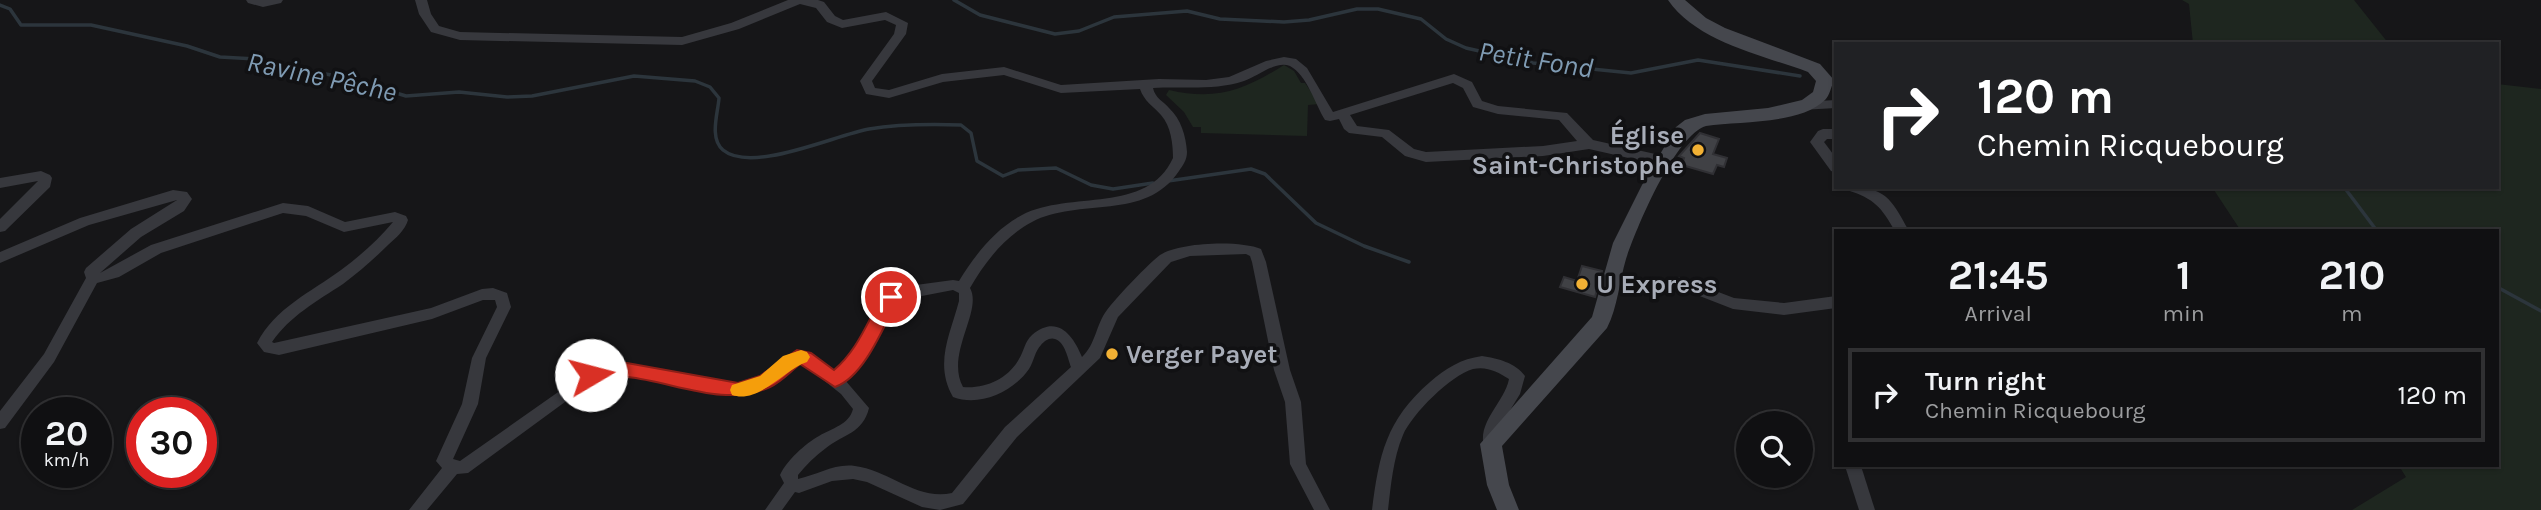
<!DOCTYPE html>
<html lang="en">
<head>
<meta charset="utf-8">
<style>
	body { margin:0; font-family:Karla,sans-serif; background:#19191b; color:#f1f3f6; height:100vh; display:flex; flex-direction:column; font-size:26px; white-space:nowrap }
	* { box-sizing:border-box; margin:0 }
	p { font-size:23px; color:#9c9d9f }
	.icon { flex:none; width:38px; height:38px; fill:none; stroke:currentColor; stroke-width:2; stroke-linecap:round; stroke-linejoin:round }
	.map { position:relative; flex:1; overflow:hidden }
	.side { position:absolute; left:1834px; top:229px; width:665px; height:238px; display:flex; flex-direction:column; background:#101012; border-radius:0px; box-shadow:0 2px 5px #0004,0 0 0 2px #303032 }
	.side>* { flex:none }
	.guide { position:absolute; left:1834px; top:42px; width:665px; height:147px; border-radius:0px; box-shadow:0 2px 5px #0004,0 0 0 2px #303032; background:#202124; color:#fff; overflow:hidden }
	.fabs { position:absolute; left:1736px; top:411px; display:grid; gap:14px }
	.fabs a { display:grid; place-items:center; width:77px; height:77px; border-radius:50%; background:#101012; box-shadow:0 2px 5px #0004,0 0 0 2px #303032; font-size:35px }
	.speed { position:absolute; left:21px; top:397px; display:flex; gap:14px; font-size:35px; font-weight:700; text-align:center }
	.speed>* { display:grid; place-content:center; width:91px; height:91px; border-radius:50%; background:#101012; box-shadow:0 2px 5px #0004,0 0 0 2px #303032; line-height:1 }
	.speed small { font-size:18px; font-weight:400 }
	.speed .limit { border:10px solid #d22; background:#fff; color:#111 }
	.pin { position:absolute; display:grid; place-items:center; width:60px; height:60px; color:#fff; margin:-30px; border:4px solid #fff; border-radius:50%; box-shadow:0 2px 7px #0007 }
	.me { position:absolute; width:77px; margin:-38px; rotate:82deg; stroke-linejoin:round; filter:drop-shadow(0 0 5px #0008) }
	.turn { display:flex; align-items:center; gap:24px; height:147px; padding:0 28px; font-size:32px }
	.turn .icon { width:91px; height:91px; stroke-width:2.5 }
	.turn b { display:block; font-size:49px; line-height:60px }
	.eta { display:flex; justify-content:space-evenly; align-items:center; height:119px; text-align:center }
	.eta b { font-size:42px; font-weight:700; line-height:49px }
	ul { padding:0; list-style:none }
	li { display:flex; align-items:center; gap:21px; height:94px; margin:0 14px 10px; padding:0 14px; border:4px solid #303032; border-radius:0px }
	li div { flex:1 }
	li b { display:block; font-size:26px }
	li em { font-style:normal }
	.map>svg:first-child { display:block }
	.green { fill:#1e261f }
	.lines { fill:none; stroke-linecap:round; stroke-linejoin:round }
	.stream { stroke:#2c353c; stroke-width:3.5 }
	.building { fill:#404145; stroke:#303034; stroke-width:2 }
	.minor { fill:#37383d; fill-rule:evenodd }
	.secondary { fill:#45474d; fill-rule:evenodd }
	.route { fill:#d93025; stroke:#8d1f18; stroke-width:2 }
	.slow { fill:#f59e0b }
	.poi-dot { fill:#f2b134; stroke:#111113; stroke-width:2.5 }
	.labels { text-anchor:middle; stroke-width:7; stroke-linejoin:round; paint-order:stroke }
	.poi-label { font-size:26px; font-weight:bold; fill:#a8adb8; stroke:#111113; text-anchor:start }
	.water-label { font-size:28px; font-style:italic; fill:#7f9bb3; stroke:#111113 }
</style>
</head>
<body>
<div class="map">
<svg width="2541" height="510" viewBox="0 0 2541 510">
	<rect width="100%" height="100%" fill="#161618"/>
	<g class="green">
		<path d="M2182,0H2354L2389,44H2193L2189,4Z"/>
		<path d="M1284,65L1294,71L1301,83H1305L1319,104L1308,105L1307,136L1201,133V127H1193L1184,112L1166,95L1169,90C1217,101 1244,90 1284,65Z"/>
		<path d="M2497,84L2541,89V510H2352L2406,477L2399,466H2497V231H2241L2212,187H2497Z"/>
	</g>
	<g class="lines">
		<g class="stream">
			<path d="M954,0L980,15L1055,34L1079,31L1114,17L1187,11L1220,19L1284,22L1309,20L1357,9H1378L1421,19L1446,39L1466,48L1533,63L1631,73L1698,60L1800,76"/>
			<path d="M0,5L10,9L21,25H91L187,46L220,57L258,59L292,72H314L343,77L406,96L459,92L507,97L532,96L634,76L695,81L710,87L719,98C718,113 709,138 723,150C752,174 835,135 869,129C899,124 931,124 961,125L971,133L977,161L1003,176L1018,170L1056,168L1091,185L1113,189L1153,183"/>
			<path d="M1168,181L1251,169L1265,174L1316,223L1364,246L1409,262"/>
			<path d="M2344,187L2377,231"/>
			<path d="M2497,287L2541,311"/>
		</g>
	</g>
	<g class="building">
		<path d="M1700,133L1719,139L1713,154L1727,158L1724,167L1717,165L1713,174L1682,165L1684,158L1679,156Z"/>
		<path d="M1582,266L1602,271L1595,297L1560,287L1564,277L1577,281Z"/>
	</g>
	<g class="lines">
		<g class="minor">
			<path d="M246,0H283L281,3L263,7L248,3Z"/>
			<path d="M415,0H427L431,14L439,26L460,32L682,37L731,23L788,0H818L824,2L835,16L843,20L886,12L908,23L906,34L872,81L875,88L889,90L942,74L1004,67L1061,85L1159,79L1206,80L1229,77L1266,61L1284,57L1296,59L1307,68L1333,112L1454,74L1472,82L1482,101L1498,106L1567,113L1593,140L1664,156L1671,161L1664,166L1589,149L1543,156L1426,162L1405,156L1382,137L1349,133L1344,129L1339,119L1330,121L1325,120C1315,104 1307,75 1290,66C1276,60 1257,77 1244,81C1214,91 1184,86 1153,88C1155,98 1163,101 1169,108C1181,119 1186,136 1187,152C1187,160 1183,165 1179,171C1145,222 1079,197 1032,222C1005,236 985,262 970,288C983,311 945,354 963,387C985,389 1008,379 1019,359C1024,351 1025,341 1032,335C1057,314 1073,335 1082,357C1096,344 1096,324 1107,310C1115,299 1150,262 1160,255C1180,242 1240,240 1261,249L1266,262L1290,370L1301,402L1306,464L1330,510H1314L1290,464L1285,402L1274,370L1252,262L1250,256L1246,254L1190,256L1171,262L1118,317L1100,358L1017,437L963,504L940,510L922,507L867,482L853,479L832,481L799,493L795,492L782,510H765L784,483L780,475C787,460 805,444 819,436C832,428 849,425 853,409L841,394L802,363L794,365L764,388L740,396L635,378L595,380L468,473L457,474L427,510H409L442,468L436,461L462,404L472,358L497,307L495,300H483L432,319L279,355L264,352L257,343C275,308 311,292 341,270C360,256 378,240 393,222L344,232L306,216L283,213L161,253L119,277L97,283L54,362L5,428L0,429V411L44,354L86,278L84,272L86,268L131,229L177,200L89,225L0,263V252L80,218L173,190L187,192L192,199L184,211L141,237L100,273L151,245L283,203L308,206L345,222L395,212L406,216L408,220C405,230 396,238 388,245C374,259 359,272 343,284C317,301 290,316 272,342L274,343L431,308L482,289L493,288L507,293L511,307L486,358L478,404L453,459L460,461L591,369L635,366L740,384C765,379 778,353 805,351L834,372L863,337L872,316L886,293L901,287L953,280L959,281C975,255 995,229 1022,215C1070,190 1147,215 1173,158C1173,144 1171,126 1161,115C1153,106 1144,101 1140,89L1061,93L1004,75L943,82L889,98L866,94L860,81L894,34L896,25L885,20L842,28L827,22L816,8L800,4L739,29L682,45L460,40L431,32L419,14ZM1453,83L1463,88L1473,107L1498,114L1559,120L1577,141L1543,146L1426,152L1414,149L1389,130L1357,126L1350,115ZM953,290L959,293V301C950,335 934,364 953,397C980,407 1013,392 1029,369C1034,361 1035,351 1041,345C1044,341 1050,337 1055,339C1065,342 1068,359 1071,367L1005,427L952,493C917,501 889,470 855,466C835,463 817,475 798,479V475C806,465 815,456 826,448C844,434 863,433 869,408L845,380C870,357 878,329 896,301Z"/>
			<path d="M1836,100V108L1801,110L1795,106L1801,102Z"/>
			<path d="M1823,129H1836V139H1827L1824,142L1836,158V173L1831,171L1810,142L1818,131Z"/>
			<path d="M41,171L50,175L52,178L50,187L5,231L0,232V219L38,181L0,188V178Z"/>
			<path d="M1845,187C1886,187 1890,197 1909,231H1895C1881,207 1875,199 1847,190Z"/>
			<path d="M1679,277L1734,298L1784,303L1836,296V308L1784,315L1733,309L1674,286L1672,282L1674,278Z"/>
			<path d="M1482,356C1497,358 1516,363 1525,376L1520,394L1501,425L1497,449L1491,451L1485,449C1475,423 1505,402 1509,379C1498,372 1487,366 1473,369C1451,375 1412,414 1403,435C1393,459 1391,485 1388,510H1372C1379,455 1386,420 1430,382C1446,368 1461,359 1482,356Z"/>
			<path d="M1845,466H1861L1875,510H1859Z"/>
		</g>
		<path class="secondary" d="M1668,0H1685L1706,18L1725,28L1820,64L1834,80C1831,87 1830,95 1825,100C1799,125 1739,121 1706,126C1675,135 1636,229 1626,259C1619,282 1618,306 1607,328L1502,446L1509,485L1519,510H1497L1487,485L1480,444L1592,317L1613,243L1642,185L1676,127L1685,120L1705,114L1768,108L1802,100L1813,92L1816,81L1808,72C1762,55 1697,42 1668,0Z"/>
	</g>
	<path class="route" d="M891,290L899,297C885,323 865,377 835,387L800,364C791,371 781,382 770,387C725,408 674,382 628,377C614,376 598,384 585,380L583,375L585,370L608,364L627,363L738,383L760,376L797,350L811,353L834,370C859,349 868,319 885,292Z"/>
	<path class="slow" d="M801,350L807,352L810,357L807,362C785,369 759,404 732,395L730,390L732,385L760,376L783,356Z"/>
	<g class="poi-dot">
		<circle cx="1698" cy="150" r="7"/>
		<circle cx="1582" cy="284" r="7"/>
		<circle cx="1112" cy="354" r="7"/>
	</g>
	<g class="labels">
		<g class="poi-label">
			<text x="1684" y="144" text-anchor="end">Église<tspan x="1684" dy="30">Saint-Christophe</tspan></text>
			<text x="1596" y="293">U Express</text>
			<text x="1126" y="363">Verger Payet</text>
		</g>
		<g class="water-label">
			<text transform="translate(1536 59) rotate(9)" y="10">Petit Fond</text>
			<text transform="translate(322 76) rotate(12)" y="10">Ravine Pêche</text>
		</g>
	</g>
</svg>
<div class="fabs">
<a><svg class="icon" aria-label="search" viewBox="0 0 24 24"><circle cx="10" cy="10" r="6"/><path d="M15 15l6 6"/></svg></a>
</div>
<div class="speed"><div>20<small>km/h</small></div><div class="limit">30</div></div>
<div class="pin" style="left:891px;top:297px;background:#d93025"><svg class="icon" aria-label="arrive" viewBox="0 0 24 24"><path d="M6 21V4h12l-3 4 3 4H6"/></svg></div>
<svg class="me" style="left:591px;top:375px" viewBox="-20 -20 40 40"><circle r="19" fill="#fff"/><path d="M0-13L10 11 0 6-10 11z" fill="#d93025"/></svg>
<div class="guide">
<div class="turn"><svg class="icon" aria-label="right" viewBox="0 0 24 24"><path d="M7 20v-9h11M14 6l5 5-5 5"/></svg><div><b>120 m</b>Chemin Ricquebourg</div></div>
</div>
<section class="side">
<div class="eta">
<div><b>21:45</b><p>Arrival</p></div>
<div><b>1</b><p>min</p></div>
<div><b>210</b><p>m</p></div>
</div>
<ul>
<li><svg class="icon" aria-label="right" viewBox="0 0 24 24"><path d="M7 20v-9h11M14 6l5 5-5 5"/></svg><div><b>Turn right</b><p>Chemin Ricquebourg</p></div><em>120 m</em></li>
</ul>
</section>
</div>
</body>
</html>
